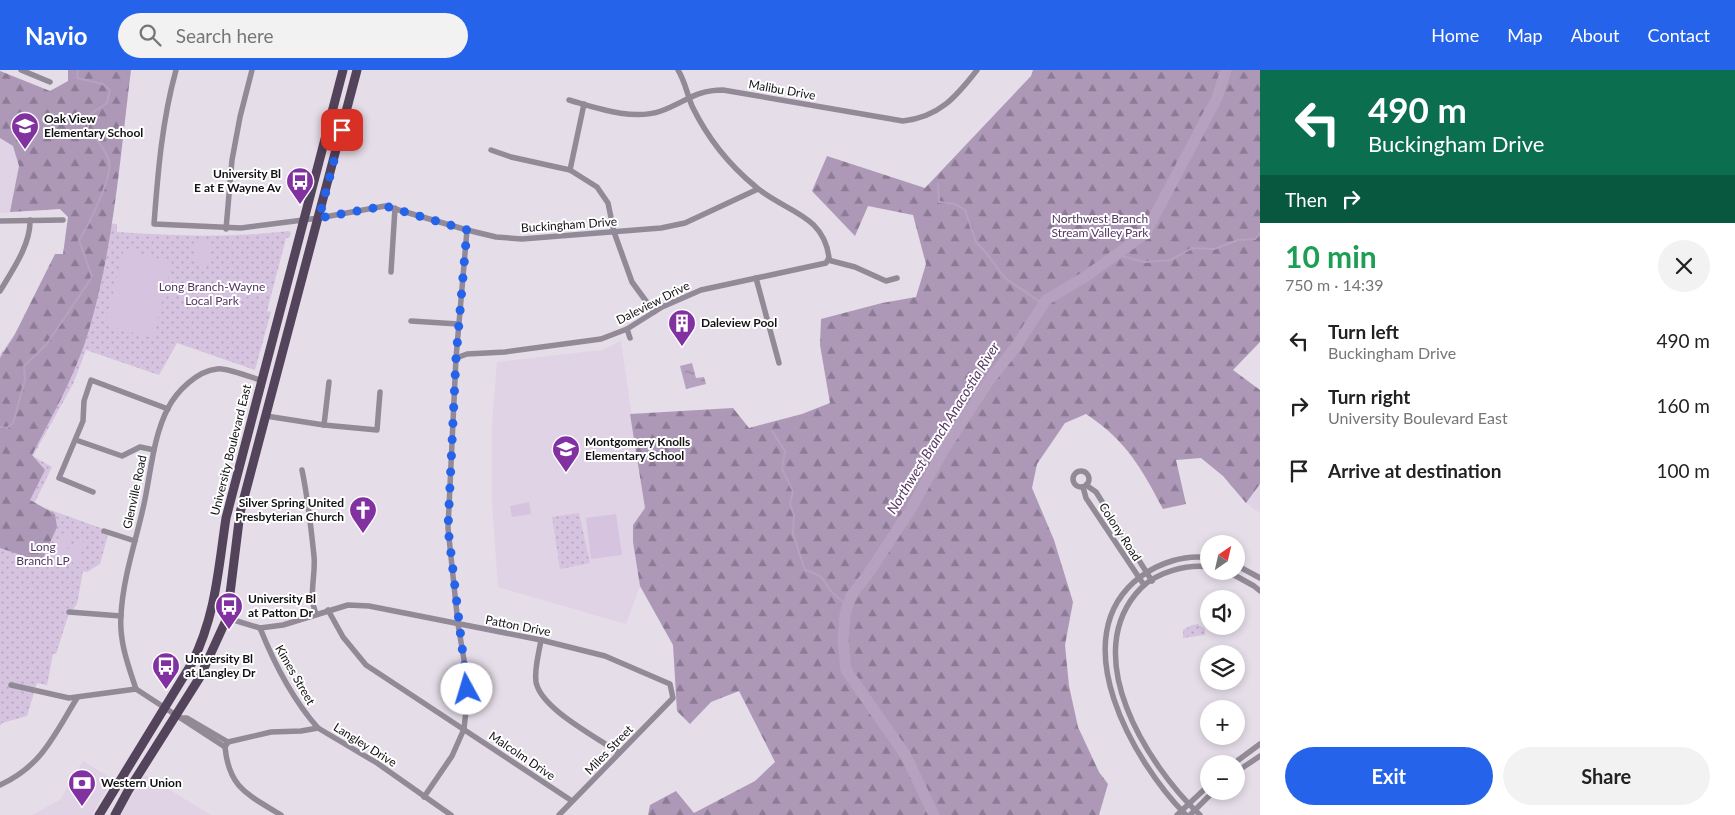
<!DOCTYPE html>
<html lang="en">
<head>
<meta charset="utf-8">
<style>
	body { margin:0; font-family:Lato,sans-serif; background:#f2f2f2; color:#222; height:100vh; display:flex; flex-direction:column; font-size:19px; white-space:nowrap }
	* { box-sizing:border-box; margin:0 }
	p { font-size:16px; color:#767676 }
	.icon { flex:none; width:28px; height:28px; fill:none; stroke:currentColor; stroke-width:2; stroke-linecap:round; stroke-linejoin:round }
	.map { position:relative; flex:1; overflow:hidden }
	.panel { display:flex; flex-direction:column; background:#fff; width:475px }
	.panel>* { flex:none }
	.guide { background:#0b6e4f; color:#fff; overflow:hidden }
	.needle { width:32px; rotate:34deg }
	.controls { position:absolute; left:1200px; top:465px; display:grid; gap:10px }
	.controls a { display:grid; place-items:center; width:45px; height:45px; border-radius:50%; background:#fff; box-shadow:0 2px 8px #0003; font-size:25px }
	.pin { position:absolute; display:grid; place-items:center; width:42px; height:42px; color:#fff; margin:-21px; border-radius:10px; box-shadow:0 2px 8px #0006 }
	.me { position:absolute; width:55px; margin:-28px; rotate:354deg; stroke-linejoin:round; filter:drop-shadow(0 0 4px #0008) }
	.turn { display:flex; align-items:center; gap:18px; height:105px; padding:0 25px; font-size:22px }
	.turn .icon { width:65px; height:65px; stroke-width:2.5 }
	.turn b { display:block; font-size:35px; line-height:42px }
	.then { display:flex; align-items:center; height:48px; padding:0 25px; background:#0003; gap:10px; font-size:19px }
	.round { display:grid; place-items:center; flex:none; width:52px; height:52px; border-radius:26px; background:#f2f2f2 }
	.headline { display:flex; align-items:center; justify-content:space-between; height:85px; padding:0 25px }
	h1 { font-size:30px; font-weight:700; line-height:38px; color:#1e9e55 }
	.action { display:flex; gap:10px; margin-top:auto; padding:10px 25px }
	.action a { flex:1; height:58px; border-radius:30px; background:#2563eb; color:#fff; font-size:20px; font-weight:700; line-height:58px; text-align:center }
	.action a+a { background:#f2f2f2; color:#222 }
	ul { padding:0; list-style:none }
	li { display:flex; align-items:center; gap:15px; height:65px; padding:0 25px }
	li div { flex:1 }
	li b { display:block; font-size:19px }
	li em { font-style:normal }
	header { display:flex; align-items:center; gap:30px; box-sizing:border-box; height:70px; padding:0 25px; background:#2563eb; color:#fff }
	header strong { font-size:24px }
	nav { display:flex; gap:28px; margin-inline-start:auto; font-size:18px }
	.search { width:350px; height:45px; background:#f2f2f2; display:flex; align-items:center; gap:12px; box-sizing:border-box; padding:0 18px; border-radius:28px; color:#767676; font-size:19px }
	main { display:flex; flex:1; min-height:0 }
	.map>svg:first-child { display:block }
	.built { fill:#dfd3e5 }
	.grass { fill:url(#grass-dots) }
	.forest { fill:url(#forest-firs) }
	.garden { fill:#d6c3e0 }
	.water { fill:url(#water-ripples) }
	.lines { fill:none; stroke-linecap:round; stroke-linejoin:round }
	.stream { stroke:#b7a1c1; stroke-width:2 }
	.river { stroke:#b7a1c1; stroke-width:11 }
	.street { stroke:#938a97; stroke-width:5.5 }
	.primary { stroke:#54445b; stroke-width:9 }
	.route { stroke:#2563eb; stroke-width:9; stroke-dasharray:0 16.2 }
	.labels { text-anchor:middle; stroke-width:4; stroke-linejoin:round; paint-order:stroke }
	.street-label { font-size:12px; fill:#141216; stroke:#fff }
	.poi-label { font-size:12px; font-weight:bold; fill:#141216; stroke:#fff; text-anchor:start }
	.park-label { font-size:12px; fill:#543662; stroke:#fff }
	.water-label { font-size:14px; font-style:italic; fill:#583965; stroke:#fff }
</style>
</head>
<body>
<header>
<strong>Navio</strong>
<div class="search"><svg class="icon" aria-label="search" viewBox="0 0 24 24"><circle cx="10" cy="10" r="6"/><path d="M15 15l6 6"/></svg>Search here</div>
<nav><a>Home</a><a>Map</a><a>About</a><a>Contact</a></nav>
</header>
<main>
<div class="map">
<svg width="1260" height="745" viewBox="0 0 1260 745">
	<defs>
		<pattern id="grass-dots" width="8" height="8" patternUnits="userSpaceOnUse" patternTransform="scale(1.25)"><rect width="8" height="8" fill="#d6c3e0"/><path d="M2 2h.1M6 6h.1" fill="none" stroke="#b7a6bf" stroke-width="1.8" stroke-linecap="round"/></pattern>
		<pattern id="forest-firs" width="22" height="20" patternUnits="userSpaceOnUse" patternTransform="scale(1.25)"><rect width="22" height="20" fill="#ae98b8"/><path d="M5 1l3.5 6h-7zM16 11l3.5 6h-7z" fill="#8c7b95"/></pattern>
		<pattern id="water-ripples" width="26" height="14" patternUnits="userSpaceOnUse" patternTransform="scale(1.25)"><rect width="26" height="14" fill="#b7a1c1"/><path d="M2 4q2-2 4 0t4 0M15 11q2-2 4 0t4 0" fill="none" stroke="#94829c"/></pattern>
	</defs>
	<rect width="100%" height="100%" fill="#e5dde8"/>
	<g class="built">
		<path d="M0,1L50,21L52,140L0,143Z"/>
		<path d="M621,271L645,438L633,455V472L640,516L626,554L498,517L492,434V354L497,292L602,280Z"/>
		<path d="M1260,414V443L1246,433Z"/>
		<path d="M83,691L112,709L92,745H32L60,730Z"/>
		<path d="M145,705L211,745H120Z"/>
	</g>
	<g class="grass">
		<path d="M71,151L117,154V162C175,166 231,168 289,161L291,163L290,167L286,168L267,241L271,242L255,300L177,273L159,305L86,280L73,314L33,386L52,397L34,434L109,461L100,494L87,502L83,501L77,534L68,546L56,584H53L47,615L37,613L27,646L2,653L0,656V285L42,225L70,170Z"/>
		<path d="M579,443L590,493L560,499L552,447Z"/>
		<path d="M1198,554L1205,559V565L1183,568V560L1192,555Z"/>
	</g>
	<g class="forest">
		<path d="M68,0H131C120,87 114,175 89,260C76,304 53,344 32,385L45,400L30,430L55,444L57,457L40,495L33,489L0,478V288L14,266L55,184H63L68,147L60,139L10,142L19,96L13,76L0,68V1L50,21L68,11Z"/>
		<path d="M1033,0H1260V272L1233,300L1260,320V414L1246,433L1223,406L1201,388L1176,390L1186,434L1163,439C1142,399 1126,370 1086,344L1065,353L1037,394L1032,418L1054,470L1073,532L1065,575L1069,616L1078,657L1099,702L1108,714L1099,745H648L650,735L676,721L694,743L755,711L775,692L739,621L711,632L690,654L677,641L673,575L640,516L633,472V455L645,438L630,344L733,338L749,358L802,344L830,333L820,275L821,249L882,233L916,227L926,194L913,145L868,136L855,166L812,121L827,86L925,118L1031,6Z"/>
	</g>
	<g class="garden">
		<path d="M195,171L210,172V195L194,194Z"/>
		<path d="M124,179L172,192L153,268L105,255Z"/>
		<path d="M529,432L531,444L512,447L510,436Z"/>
		<path d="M616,444L622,485L591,489L586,448Z"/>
		<path d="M63,463L73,467L63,488L54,483Z"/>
		<path d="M76,469L85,473L76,494L66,489Z"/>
	</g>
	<path class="water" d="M692,293L696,308L704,307L706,314L686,319L680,296Z"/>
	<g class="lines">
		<g class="stream">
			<path d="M938,114L939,132L955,134L965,140L976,172L987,184L1005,208L1043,234"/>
			<path d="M1117,185L1145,192L1171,190L1192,178L1214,179L1238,170L1255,169L1260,163"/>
			<path d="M0,357L7,358L13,353L25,310L24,296L46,275L92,207L79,170C88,156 113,107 109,91C106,79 94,67 88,58L89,45L107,33L110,20L103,14L77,8L78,0"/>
			<path d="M772,361L785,381L782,399L793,421L790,434L794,445L793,464L805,500C831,508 820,512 835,525C838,529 844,532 848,535"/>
		</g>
		<path class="river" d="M934,745L906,686L846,600L843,571L845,544L851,526L868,504L911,439L943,381L988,312L1017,275L1046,230L1085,207L1145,164L1217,28L1226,0"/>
		<g class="street">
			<path d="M21,0L50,12"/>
			<path d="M176,0C162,51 158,101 154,154L241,158L319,148L385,136L467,160L496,167L522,169L661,158L685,153L758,119"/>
			<path d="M569,30C597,38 633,51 661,41C686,32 695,20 723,20L903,51C939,47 956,27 977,0"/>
			<path d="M491,80L511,87L570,100L597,117L608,133L614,162L632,212L654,242"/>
			<path d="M570,100L584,34"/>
			<path d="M0,151L63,150"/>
			<path d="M226,159L232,90L240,47L252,0"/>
			<path d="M828,190L855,197L886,211L897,208"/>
			<path d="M391,202L395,138"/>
			<path d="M756,208L779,293"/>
			<path d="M0,221C12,201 31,174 30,150"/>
			<path d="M411,251L458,254"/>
			<path d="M627,259L630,268"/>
			<path d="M456,288L467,284L505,282L601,269L627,259L662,237L701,220L826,193L829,188C824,144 785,142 756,117C729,95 707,67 692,36C687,24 685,11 678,0"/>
			<path d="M266,346L324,355L329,312"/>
			<path d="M324,355L377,360L380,322"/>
			<path d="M76,370L122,386L140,377L154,380"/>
			<path d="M302,400C308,429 311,457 314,486C316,506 308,525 316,544"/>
			<circle cx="1081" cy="409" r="8"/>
			<path d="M1086,415L1096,422L1152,511"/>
			<path d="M1083,417L1086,428L1144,515"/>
			<path d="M93,422L59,408L83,351L84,331L91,310L168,339"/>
			<path d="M104,461L135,471"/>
			<path d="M1236,495L1260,508"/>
			<path d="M1227,501L1254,516L1260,521"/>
			<path d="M328,540L343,567L366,595L572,731"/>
			<path d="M69,542L121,546"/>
			<path d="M227,548L260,558L283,555L348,535L369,536L541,570L605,586L670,614L673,628L559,745"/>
			<path d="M260,558C274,593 293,630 318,658"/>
			<path d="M541,570C539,583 534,599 536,612C541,639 597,667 619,683"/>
			<path d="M11,615L69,628L136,619L225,677"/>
			<path d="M136,619C128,595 119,571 121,545C123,507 136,471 144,434C151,402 153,367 168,338C177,321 197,301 217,299C226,297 251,308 261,310"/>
			<path d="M181,648H187L228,672"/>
			<path d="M225,677L228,672L271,662L301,661L318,658L377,693L451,745"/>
			<path d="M225,677C229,719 249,725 281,745"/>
			<path d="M1233,694L1260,674"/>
			<path d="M1236,702L1260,686"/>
			<path d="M0,715C42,696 54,665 77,628"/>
			<path d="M424,727L452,686L464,659L467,631V608L458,554L448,458L456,288L467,160"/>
			<path d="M1177,745L1209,715"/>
			<path d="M1186,745C1134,693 1061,567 1140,507C1159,493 1185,484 1209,488"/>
			<path d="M1190,745L1214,721"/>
			<path d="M1200,745C1147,695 1077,584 1141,518C1157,502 1187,494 1209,497"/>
		</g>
		<g class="primary">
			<path d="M99,745L192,593C216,544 218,501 226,448L343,0"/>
			<path d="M115,745L128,721L200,607L227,548L240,443L357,0"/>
		</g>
	</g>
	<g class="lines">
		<path class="route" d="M342,60L319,148L385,136L467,160L456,288L448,458L467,619"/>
	</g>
	<defs>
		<g id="school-pin" transform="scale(1.4375)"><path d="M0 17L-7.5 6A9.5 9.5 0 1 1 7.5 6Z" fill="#8231a1" stroke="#fff"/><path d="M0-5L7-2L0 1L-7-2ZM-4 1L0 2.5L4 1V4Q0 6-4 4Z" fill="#fff"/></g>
		<g id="bus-pin" transform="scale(1.4375)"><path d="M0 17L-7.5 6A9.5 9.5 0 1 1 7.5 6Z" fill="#8231a1" stroke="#fff"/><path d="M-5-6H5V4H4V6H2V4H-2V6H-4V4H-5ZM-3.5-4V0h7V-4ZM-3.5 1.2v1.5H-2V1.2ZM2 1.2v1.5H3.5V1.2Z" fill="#fff"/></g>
		<g id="building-pin" transform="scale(1.4375)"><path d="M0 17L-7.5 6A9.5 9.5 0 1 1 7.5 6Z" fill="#8231a1" stroke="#fff"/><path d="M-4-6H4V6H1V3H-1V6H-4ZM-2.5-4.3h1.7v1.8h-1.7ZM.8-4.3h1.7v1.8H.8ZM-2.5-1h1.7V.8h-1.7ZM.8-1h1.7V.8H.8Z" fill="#fff"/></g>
		<g id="church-pin" transform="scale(1.4375)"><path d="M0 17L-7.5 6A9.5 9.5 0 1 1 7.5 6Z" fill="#8231a1" stroke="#fff"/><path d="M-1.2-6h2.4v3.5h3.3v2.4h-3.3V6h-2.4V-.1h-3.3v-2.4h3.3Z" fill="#fff"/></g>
		<g id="bank-pin" transform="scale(1.4375)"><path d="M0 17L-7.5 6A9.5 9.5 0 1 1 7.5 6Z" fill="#8231a1" stroke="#fff"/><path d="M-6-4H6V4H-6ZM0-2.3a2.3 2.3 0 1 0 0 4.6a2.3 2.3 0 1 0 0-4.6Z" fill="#fff"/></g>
	</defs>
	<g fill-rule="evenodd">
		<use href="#school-pin" x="25" y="56"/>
		<use href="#bus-pin" x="300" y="111"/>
		<use href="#building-pin" x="682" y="253"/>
		<use href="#school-pin" x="566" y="379"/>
		<use href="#church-pin" x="363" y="440"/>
		<use href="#bus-pin" x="229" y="536"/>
		<use href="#bus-pin" x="166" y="596"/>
		<use href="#bank-pin" x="82" y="713"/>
	</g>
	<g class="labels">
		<g class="street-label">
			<text transform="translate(782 20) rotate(10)" y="4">Malibu Drive</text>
			<text transform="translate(569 155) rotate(-4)" y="4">Buckingham Drive</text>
			<text transform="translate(653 233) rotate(-27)" y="4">Daleview Drive</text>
			<text transform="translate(231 380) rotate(-76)" y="4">University Boulevard East</text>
			<text transform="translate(135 422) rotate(-78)" y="4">Glenville Road</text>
			<text transform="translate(1120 462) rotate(57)" y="4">Colony Road</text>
			<text transform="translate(518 556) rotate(11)" y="4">Patton Drive</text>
			<text transform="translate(295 605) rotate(60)" y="4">Kimes Street</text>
			<text transform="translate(365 675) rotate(32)" y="4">Langley Drive</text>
			<text transform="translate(609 680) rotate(-46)" y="4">Miles Street</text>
			<text transform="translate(522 686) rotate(34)" y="4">Malcolm Drive</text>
		</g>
		<g class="poi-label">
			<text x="44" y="53">Oak View<tspan x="44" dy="14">Elementary School</tspan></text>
			<text x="281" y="108" text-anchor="end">University Bl<tspan x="281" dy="14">E at E Wayne Av</tspan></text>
			<text x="701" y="257">Daleview Pool</text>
			<text x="585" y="376">Montgomery Knolls<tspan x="585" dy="14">Elementary School</tspan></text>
			<text x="344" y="437" text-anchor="end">Silver Spring United<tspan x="344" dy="14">Presbyterian Church</tspan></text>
			<text x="248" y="533">University Bl<tspan x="248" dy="14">at Patton Dr</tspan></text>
			<text x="185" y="593">University Bl<tspan x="185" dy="14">at Langley Dr</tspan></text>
			<text x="101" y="717">Western Union</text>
		</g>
		<g class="park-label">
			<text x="1100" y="153">Northwest Branch<tspan x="1100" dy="14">Stream Valley Park</tspan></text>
			<text x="212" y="221">Long Branch-Wayne<tspan x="212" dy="14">Local Park</tspan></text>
			<text x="43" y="481">Long<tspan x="43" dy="14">Branch LP</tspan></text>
		</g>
		<g class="water-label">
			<text transform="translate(943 358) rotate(-58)" y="5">Northwest Branch Anacostia River</text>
		</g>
	</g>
</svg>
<div class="controls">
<a><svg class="needle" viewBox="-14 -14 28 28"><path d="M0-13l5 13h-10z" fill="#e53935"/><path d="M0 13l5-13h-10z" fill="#767676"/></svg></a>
<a><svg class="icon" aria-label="sound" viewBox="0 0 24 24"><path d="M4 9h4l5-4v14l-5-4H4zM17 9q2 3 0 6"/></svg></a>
<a><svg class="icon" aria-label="layers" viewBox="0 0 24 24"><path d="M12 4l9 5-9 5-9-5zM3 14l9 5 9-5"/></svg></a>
<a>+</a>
<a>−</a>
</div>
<div class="pin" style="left:342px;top:60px;background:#d93025"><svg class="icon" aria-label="arrive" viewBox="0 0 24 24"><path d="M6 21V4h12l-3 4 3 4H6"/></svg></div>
<svg class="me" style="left:467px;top:619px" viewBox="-20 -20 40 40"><circle r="19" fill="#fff"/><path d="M0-13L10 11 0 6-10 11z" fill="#2563eb"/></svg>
</div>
<section class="panel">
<div class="guide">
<div class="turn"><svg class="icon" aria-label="left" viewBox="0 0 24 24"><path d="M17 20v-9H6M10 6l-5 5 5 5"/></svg><div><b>490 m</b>Buckingham Drive</div></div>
<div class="then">Then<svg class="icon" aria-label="right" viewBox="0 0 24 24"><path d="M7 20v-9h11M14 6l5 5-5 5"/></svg></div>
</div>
<div class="headline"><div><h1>10 min</h1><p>750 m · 14:39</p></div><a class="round"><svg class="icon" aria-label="close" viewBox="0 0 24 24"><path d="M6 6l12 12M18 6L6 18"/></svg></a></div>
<ul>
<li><svg class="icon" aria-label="left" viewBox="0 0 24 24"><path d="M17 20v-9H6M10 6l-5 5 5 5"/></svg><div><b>Turn left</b><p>Buckingham Drive</p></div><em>490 m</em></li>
<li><svg class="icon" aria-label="right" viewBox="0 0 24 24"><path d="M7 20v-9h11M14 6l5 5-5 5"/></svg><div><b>Turn right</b><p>University Boulevard East</p></div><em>160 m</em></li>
<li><svg class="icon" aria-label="arrive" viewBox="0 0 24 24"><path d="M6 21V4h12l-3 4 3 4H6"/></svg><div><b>Arrive at destination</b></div><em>100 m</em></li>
</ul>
<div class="action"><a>Exit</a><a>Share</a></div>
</section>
</main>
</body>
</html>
